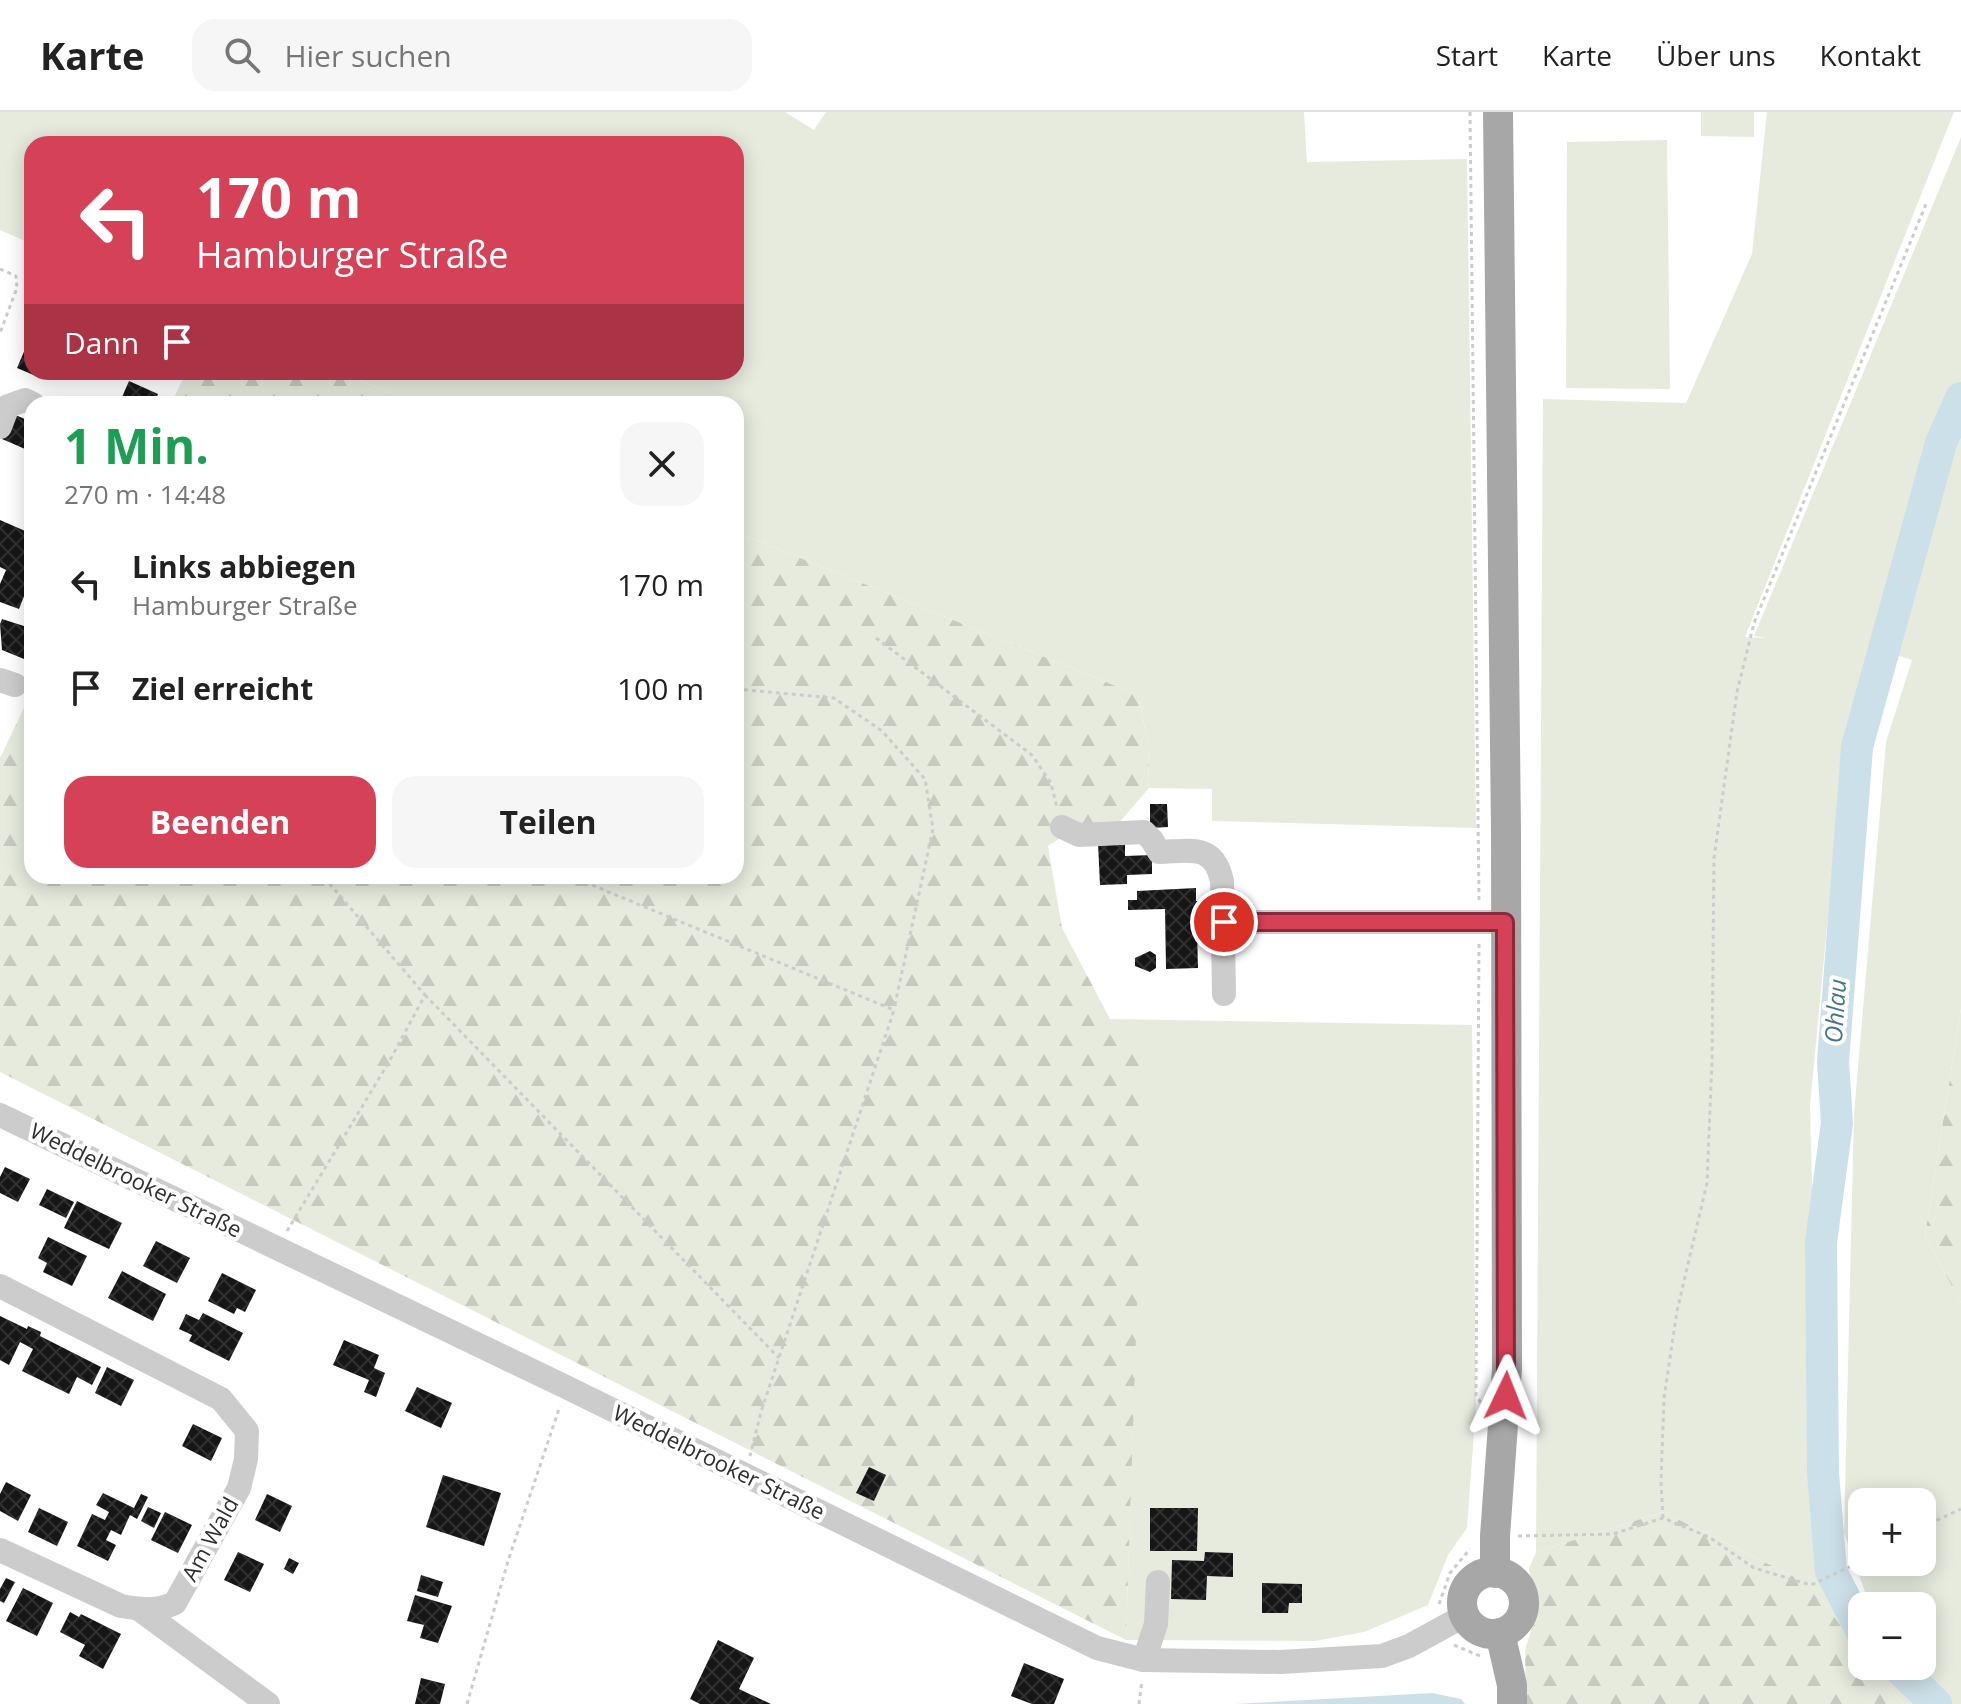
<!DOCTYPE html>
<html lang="de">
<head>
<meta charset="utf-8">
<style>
	body { margin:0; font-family:"Open Sans",sans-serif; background:#f6f6f6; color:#222; height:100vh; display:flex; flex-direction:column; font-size:30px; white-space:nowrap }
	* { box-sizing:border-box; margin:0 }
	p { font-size:26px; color:#767676 }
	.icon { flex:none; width:44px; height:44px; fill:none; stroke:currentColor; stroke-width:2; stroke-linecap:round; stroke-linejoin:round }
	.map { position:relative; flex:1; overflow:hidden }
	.details { position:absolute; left:24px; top:284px; width:720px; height:488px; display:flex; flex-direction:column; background:#fff; border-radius:24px; box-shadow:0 4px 20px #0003 }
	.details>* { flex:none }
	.hud { position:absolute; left:24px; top:24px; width:720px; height:244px; border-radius:24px; box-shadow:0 4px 20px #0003; background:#d54157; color:#fff; overflow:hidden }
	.fabs { position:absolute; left:1848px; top:1376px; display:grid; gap:16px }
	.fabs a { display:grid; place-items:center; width:88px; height:88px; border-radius:16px; background:#fff; box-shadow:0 4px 20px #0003; font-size:40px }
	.pin { position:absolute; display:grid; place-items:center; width:68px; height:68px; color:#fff; margin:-34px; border:4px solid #fff; border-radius:50%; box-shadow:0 2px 8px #0007 }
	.me { position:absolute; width:88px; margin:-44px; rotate:2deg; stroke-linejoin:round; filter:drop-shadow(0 0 6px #0008) }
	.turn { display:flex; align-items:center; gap:28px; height:168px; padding:0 40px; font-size:36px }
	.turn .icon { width:104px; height:104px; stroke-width:2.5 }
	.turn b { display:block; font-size:56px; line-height:68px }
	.then { display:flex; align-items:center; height:76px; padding:0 40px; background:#0003; gap:16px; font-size:30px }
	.round { display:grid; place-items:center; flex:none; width:84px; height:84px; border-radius:24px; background:#f6f6f6 }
	.head { display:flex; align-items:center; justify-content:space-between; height:136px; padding:0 40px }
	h1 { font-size:48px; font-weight:700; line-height:60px; color:#1e9e55 }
	.primary-button { display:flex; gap:16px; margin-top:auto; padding:16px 40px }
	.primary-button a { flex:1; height:92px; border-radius:24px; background:#d54157; color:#fff; font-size:32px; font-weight:700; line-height:92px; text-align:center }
	.primary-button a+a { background:#f6f6f6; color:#222 }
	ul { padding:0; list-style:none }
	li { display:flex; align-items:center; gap:24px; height:104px; padding:0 40px }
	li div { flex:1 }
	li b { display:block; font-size:30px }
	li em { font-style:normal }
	header { display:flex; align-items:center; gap:48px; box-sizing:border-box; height:112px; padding:0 40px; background:#fff; border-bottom:2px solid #e0e0e0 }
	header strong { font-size:38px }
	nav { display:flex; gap:44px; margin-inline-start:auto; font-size:28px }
	.search { width:560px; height:72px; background:#f6f6f6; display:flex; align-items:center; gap:20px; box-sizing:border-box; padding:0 28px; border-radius:24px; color:#767676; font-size:30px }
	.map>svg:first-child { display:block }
	.grass { fill:#e6ebde; fill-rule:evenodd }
	.forest { fill:url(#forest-firs) }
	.water { fill:#cce0e9 }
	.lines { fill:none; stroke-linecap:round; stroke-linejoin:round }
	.river { stroke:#cce0e9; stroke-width:32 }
	.building { fill:url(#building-cross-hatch) }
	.path { stroke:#ccc; stroke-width:3; stroke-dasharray:4 4; stroke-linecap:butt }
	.minor { stroke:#ccc; stroke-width:24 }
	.major { stroke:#a7a7a7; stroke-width:30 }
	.route-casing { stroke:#8a2a39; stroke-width:20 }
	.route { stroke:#d54157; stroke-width:14 }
	.labels { text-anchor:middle; stroke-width:8; stroke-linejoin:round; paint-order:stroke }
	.street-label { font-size:22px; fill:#2f2f2f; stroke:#fff }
	.water-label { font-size:24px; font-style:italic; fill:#44748a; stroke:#fff }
</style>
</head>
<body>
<header>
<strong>Karte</strong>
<div class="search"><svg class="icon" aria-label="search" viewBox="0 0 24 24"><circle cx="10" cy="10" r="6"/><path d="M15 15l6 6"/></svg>Hier suchen</div>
<nav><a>Start</a><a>Karte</a><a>Über uns</a><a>Kontakt</a></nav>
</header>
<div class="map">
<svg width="1961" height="1592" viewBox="0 0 1961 1592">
	<defs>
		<pattern id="forest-firs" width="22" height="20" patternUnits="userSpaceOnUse" patternTransform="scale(2)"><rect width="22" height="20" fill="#e6ebde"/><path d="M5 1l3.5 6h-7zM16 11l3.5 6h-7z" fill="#c6cabf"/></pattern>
		<pattern id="building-cross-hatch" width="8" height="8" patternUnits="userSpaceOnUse" patternTransform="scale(2)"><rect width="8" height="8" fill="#161616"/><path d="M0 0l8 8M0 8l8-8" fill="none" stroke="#303030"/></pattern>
	</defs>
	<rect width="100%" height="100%" fill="#fff"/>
	<g class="grass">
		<path d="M0,0H785L814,18L826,0H1304L1307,50L1467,47L1476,716L1212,709V677L1149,676L1148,631L1138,583L736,420V292H418L339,260H736V32H32V132L0,118Z"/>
		<path d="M1701,0H1754V25L1701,24Z"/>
		<path d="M1767,0H1954L1745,525L1767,526L1754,524L1961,25V896L1925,1124L1961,1191V1592H1946L1911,1554H1922V1494H1870L1844,1421L1854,1002L1886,630L1912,548L1869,535L1844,635L1810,994L1821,1409L1853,1525L1862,1533V1543L1811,1473L1663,1400L1536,1440L1543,287L1686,291L1752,142ZM1862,1390H1922V1450H1862Z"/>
		<path d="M1667,28L1670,277L1566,276L1567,30Z"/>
		<path d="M1110,907L1472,913L1476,1292L1467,1416L1448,1443L1428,1493L1364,1520L1315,1529L1126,1528L1144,953Z"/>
		<path d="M1871,1554H1884L1923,1592H1904Z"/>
	</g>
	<g class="forest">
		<path d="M186,260H339L418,292H171Z"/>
		<path d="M736,420L1138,583L1148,631L1149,676L1117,713L1078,715L1048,734L1062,816L1110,907L1145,952L1126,1528L0,960V646L32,579V764H736Z"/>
		<path d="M1961,896V1191L1925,1124Z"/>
		<path d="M1663,1400L1811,1473L1862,1543V1554H1871L1904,1592H1526L1525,1538L1537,1499L1529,1457L1536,1440Z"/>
	</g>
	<path class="water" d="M1432,1581L1461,1587L1465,1592H1235Z"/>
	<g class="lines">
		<g class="river">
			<path d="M1862,1520L1831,1459L1823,1361L1821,1130L1837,1011L1833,950L1857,635L1941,331L1961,286"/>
			<path d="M1897,1554L1936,1592"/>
		</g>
	</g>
	<g class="building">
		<path d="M29,228L32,229V260H46L43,267L17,256Z"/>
		<path d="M129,269L158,282L154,292H119Z"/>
		<path d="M13,302L32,310V340L2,327Z"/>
		<path d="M0,408L32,422V458L28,467L30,469L19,497L0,490V472L6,458L0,455Z"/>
		<path d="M32,504V541L29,549L2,538L0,512L2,507L27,515Z"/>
		<path d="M1150,692H1167L1168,715L1150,716Z"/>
		<path d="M1098,731H1125V744L1152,743V762L1127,763V772L1100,773Z"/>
		<path d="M1196,776V789H1211L1212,818H1197L1198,856L1166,857L1165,797L1128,798V788H1137V779Z"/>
		<path d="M1150,839L1156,843V856L1150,860L1135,854V846Z"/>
		<path d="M5,1055L30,1067L18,1090L0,1081V1065Z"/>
		<path d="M47,1077L74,1090L66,1106L39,1093Z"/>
		<path d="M77,1089L122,1111L109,1137L64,1116Z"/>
		<path d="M48,1125L87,1144L72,1174L43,1160L47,1151L38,1146Z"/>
		<path d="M156,1129L190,1146L177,1171L143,1154Z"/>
		<path d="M122,1159L166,1182L153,1209L108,1186Z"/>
		<path d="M222,1161L256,1178L245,1200L237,1196L234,1202L208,1189Z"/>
		<path d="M203,1201L243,1221L229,1249L189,1229L192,1223L179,1217L186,1202L199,1208Z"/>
		<path d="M0,1204L27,1217L28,1214L41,1220L40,1224L101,1255L92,1273L77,1265L69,1282L22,1259L33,1237L20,1230L9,1253L0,1248Z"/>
		<path d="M344,1228L379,1243L374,1256L385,1261L376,1285L364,1280L369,1268L333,1253Z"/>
		<path d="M107,1255L134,1268L121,1294L95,1281Z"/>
		<path d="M417,1275L452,1291L441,1316L405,1299Z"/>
		<path d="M193,1312L222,1326L211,1349L182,1334Z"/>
		<path d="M869,1355L886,1363L874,1389L856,1381Z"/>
		<path d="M443,1363L501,1381L484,1434L426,1415Z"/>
		<path d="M6,1370L31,1383L18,1409L0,1399V1382Z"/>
		<path d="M103,1381L134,1396L141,1382L148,1385L137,1407L130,1403L121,1423L111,1418L106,1428L116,1433L108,1449L77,1434L92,1402L105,1408L109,1400L96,1393Z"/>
		<path d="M267,1382L292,1394L280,1420L255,1408Z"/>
		<path d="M148,1395L161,1401L154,1416L141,1409Z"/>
		<path d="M39,1396L68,1410L57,1434L28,1420Z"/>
		<path d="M1150,1396H1198L1197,1439H1150Z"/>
		<path d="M165,1400L192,1413L178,1441L151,1428Z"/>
		<path d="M238,1440L264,1452L250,1480L224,1468Z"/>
		<path d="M1205,1440L1233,1441V1465L1207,1464L1206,1488L1171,1487L1172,1448L1204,1449Z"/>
		<path d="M289,1446L299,1451L293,1462L284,1457Z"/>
		<path d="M421,1463L443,1470L438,1485L417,1479Z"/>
		<path d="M6,1466L15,1470L4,1491L0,1489V1477Z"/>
		<path d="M1262,1471L1302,1472V1491H1289L1288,1501H1262Z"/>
		<path d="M23,1476L53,1491L37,1524L6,1509Z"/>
		<path d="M415,1483L452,1494L438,1531L420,1526L424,1513L407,1509Z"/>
		<path d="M70,1500L79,1505L81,1502L121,1522L103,1557L79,1544L85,1533L60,1520Z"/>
		<path d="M718,1528L754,1546L739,1577L771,1592H700L690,1587Z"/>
		<path d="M1024,1551L1064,1567L1054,1592H1032L1011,1584Z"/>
		<path d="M421,1566L445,1572L440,1592H415Z"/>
	</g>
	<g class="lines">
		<g class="path">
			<path d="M1470,0L1479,788"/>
			<path d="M0,157L16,164L17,176L0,221"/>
			<path d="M876,526L1032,643L1051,671L1057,696"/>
			<path d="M736,577L834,586L882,619L925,667L933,717L894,897"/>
			<path d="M570,764L894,898L761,1300L750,1344"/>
			<path d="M1479,832L1476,1283L1481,1291"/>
			<path d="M425,883L779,1246"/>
			<path d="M287,1119L389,950L425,883L323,764"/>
			<path d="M1663,1406L1661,1370L1664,1286L1677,1199L1707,1071L1712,948L1714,746L1737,580L1754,511L1926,92"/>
			<path d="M1922,1415L1961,1397"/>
			<path d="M1518,1424L1613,1422L1663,1406L1709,1425L1754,1456L1811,1473L1862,1449"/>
			<path d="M1439,1492L1450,1461L1470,1437"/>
			<path d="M1454,1533L1480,1544"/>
			<path d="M467,1592L508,1449L560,1294"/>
			<path d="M1139,1592L1142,1568"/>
		</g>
		<g class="minor">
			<path d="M0,315L8,294L25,288L33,292"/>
			<path d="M0,568L15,573"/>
			<path d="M1062,715L1079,723L1144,720L1152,728L1159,740C1190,739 1214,731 1222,769L1224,882"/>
			<path d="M1224,810H1505"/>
			<path d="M0,1003L566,1275L1097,1536L1144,1548L1280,1550L1382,1544L1409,1534L1464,1504"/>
			<path d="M0,1174L221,1287L247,1319L246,1347L239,1376L175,1491C157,1500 140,1497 121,1494L0,1438"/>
			<path d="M139,1497L268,1592"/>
			<path d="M1144,1548L1156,1512L1158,1470"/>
		</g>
		<g class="major">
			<circle cx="1493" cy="1491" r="31"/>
			<path d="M1495,1461V1424L1507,1257L1506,721L1498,0"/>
			<path d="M1500,1521L1512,1573V1592"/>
		</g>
	</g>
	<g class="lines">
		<g class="route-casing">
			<path id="route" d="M1224,810H1505L1506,1284"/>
		</g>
		<use href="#route" class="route"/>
	</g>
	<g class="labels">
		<g class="street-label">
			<text transform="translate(136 1068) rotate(26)" y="8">Weddelbrooker Straße</text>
			<text transform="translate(719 1350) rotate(26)" y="8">Weddelbrooker Straße</text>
			<text transform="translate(210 1427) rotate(-61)" y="8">Am Wald</text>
		</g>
		<g class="water-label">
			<text transform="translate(1836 899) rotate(-86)" y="8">Ohlau</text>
		</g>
	</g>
</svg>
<div class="fabs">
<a>+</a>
<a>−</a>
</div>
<div class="pin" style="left:1224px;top:810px;background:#d93025"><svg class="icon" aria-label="arrive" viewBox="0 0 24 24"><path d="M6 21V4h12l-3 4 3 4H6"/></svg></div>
<svg class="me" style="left:1506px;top:1284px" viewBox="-20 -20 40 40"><path d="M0-17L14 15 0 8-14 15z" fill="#d54157" stroke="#fff" stroke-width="4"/></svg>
<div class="hud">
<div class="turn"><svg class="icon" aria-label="left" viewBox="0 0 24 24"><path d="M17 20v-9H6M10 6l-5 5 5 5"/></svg><div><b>170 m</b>Hamburger Straße</div></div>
<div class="then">Dann<svg class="icon" aria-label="arrive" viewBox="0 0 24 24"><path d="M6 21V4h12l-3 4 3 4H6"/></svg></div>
</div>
<section class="details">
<div class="head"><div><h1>1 Min.</h1><p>270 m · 14:48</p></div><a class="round"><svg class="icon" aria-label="close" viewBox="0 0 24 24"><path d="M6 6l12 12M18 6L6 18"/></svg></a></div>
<ul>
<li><svg class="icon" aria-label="left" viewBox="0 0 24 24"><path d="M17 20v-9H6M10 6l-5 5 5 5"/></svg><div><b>Links abbiegen</b><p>Hamburger Straße</p></div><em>170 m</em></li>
<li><svg class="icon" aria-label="arrive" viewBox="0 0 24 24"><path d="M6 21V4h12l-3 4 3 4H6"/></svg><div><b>Ziel erreicht</b></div><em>100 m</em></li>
</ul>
<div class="primary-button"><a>Beenden</a><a>Teilen</a></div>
</section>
</div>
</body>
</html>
